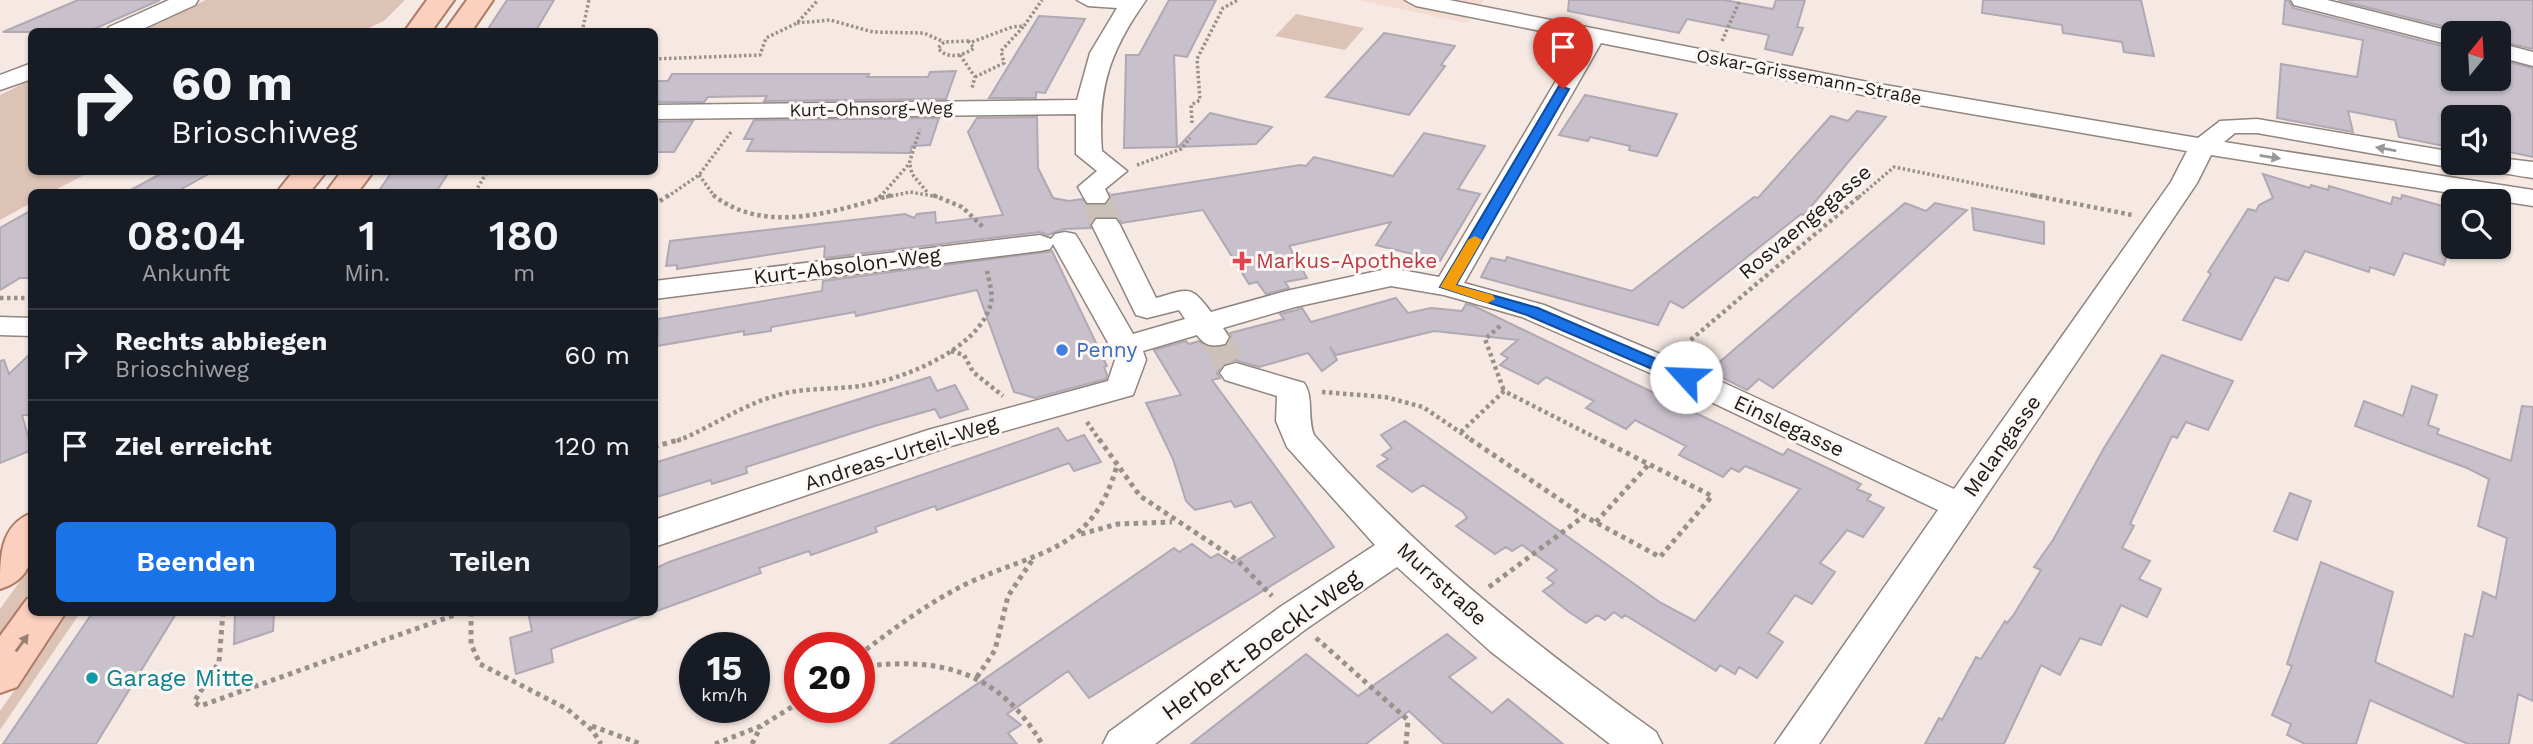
<!DOCTYPE html>
<html lang="de">
<head>
<meta charset="utf-8">
<style>
	body { margin:0; font-family:"Work Sans",sans-serif; background:#20242c; color:#f1f3f6; height:100vh; display:flex; flex-direction:column; font-size:26px; white-space:nowrap }
	* { box-sizing:border-box; margin:0 }
	p { font-size:23px; color:#9ea1a6 }
	.icon { flex:none; width:38px; height:38px; fill:none; stroke:currentColor; stroke-width:2; stroke-linecap:round; stroke-linejoin:round }
	.map { position:relative; flex:1; overflow:hidden }
	.details { position:absolute; left:28px; top:189px; width:630px; height:427px; display:flex; flex-direction:column; background:#171b24; border-radius:10px; box-shadow:0 2px 5px #0004 }
	.details>* { flex:none }
	.guide { position:absolute; left:28px; top:28px; width:630px; height:147px; border-radius:10px; box-shadow:0 2px 5px #0004; background:#171b24; color:#f1f3f6; overflow:hidden }
	.needle { width:46px; rotate:18deg }
	.fabs { position:absolute; left:2441px; top:21px; display:grid; gap:14px }
	.fabs a { display:grid; place-items:center; width:70px; height:70px; border-radius:10px; background:#171b24; box-shadow:0 2px 5px #0004; font-size:35px }
	.speed { position:absolute; left:679px; top:632px; display:flex; gap:14px; font-size:35px; font-weight:700; text-align:center }
	.speed>* { display:grid; place-content:center; width:91px; height:91px; border-radius:50%; background:#171b24; box-shadow:0 2px 5px #0004; line-height:1 }
	.speed small { font-size:18px; font-weight:400 }
	.speed .limit { border:10px solid #d22; background:#fff; color:#111 }
	.pin { position:absolute; display:grid; place-items:center; width:60px; height:60px; color:#fff; margin:-72px -30px; border-radius:50% 50% 50% 0; rotate:-45deg; box-shadow:0 0 7px #0007 }
	.pin .icon { rotate:45deg }
	.me { position:absolute; width:77px; margin:-38px; rotate:295deg; stroke-linejoin:round; filter:drop-shadow(0 0 5px #0008) }
	.turn { display:flex; align-items:center; gap:24px; height:147px; padding:0 28px; font-size:32px }
	.turn .icon { width:91px; height:91px; stroke-width:2.5 }
	.turn b { display:block; font-size:49px; line-height:60px }
	.eta { display:flex; justify-content:space-evenly; align-items:center; height:119px; text-align:center }
	.eta b { font-size:42px; font-weight:600; line-height:49px }
	.button { display:flex; gap:14px; margin-top:auto; padding:14px 28px }
	.button a { flex:1; height:80px; border-radius:10px; background:#1a73e8; color:#fff; font-size:28px; font-weight:600; line-height:80px; text-align:center }
	.button a+a { background:#20242c; color:#f1f3f6 }
	ul { padding:0; list-style:none }
	li { display:flex; align-items:center; gap:21px; height:91px; padding:0 28px; border-top:2px solid #363941 }
	li div { flex:1 }
	li b { display:block; font-size:26px }
	li em { font-style:normal }
	.map>svg:first-child { display:block }
	.industrial { fill:#f4dcd2 }
	.green { fill:#dcc3b6 }
	.building { fill:#c8c0ca; stroke:#b0a8b2; stroke-width:2 }
	.lines { fill:none; stroke-linecap:round; stroke-linejoin:round }
	.minor-tunnel { stroke:#cbc0ba; stroke-width:30; stroke-dasharray:30 15; stroke-linecap:butt }
	.minor-casing { stroke:#91857f; stroke-width:3 }
	.major-casing { stroke:#ad7c67; stroke-width:4 }
	.path-far2 { stroke:#99908b; stroke-width:3.5; stroke-dasharray:2.5 2.5; stroke-linecap:butt }
	.path-far1 { stroke:#99908b; stroke-width:4.5; stroke-dasharray:3.5 3.5; stroke-linecap:butt }
	.path { stroke:#99908b; stroke-width:5; stroke-dasharray:4.5 4.5; stroke-linecap:butt }
	.minor { fill:#fff; fill-rule:evenodd }
	.major { fill:#fcd0be; fill-rule:evenodd }
	.oneway { fill:#9a9897 }
	.oneway2 { fill:#987e73 }
	.route { fill:#1a73e8; stroke:#114b97; stroke-width:2 }
	.slow { fill:#f59e0b }
	.health-dot { fill:#e0444e; stroke:#fdf8f5; stroke-width:2.5 }
	.shop-dot { fill:#3f7fe0; stroke:#fdf8f5; stroke-width:2.5 }
	.culture-dot { fill:#0f9aa8; stroke:#fdf8f5; stroke-width:2.5 }
	.labels { text-anchor:middle; stroke-width:6; stroke-linejoin:round; paint-order:stroke }
	.far-street-label { font-size:18px; fill:#1e1a17; stroke:#fdf8f5 }
	.street-label { font-size:21px; fill:#1e1a17; stroke:#fdf8f5 }
	.health-label { font-size:21px; fill:#be3a42; stroke:#fdf8f5; text-anchor:start }
	.shop-label { font-size:21px; fill:#366cbe; stroke:#fdf8f5; text-anchor:start }
	.near-street-label { font-size:24px; fill:#1e1a17; stroke:#fdf8f5 }
	.near-culture-label { font-size:24px; fill:#0d838f; stroke:#fdf8f5; text-anchor:start }
</style>
</head>
<body>
<div class="map">
<svg width="2533" height="744" viewBox="0 0 2533 744">
	<rect width="100%" height="100%" fill="#f6e9e3"/>
	<path class="industrial" d="M1357,0H1484L1467,23Z"/>
	<g class="green">
		<path d="M206,0H405L384,21L362,31L137,32Z"/>
		<path d="M1296,14L1364,28L1345,50L1275,36Z"/>
		<path d="M31,80L32,172H90L51,192H32L31,203L0,220V95Z"/>
		<path d="M31,566V598L0,641V609Z"/>
		<path d="M68,613H80L0,730V711Z"/>
	</g>
	<g class="building">
		<path d="M78,0H160L87,32H3Z"/>
		<path d="M507,0H554L535,32H486Z"/>
		<path d="M1169,0H1216L1187,57L1174,55L1177,147L1124,148L1126,55H1139Z"/>
		<path d="M1569,0H1724L1773,9L1776,0H1805L1797,27L1803,28L1792,55L1765,49L1769,35L1687,19L1679,33L1568,11Z"/>
		<path d="M1983,0H2141L2154,56L2124,52L2122,42L2063,33L2062,25L1982,13Z"/>
		<path d="M2285,0H2288L2293,8L2454,49V79L2499,81L2508,79L2501,60L2533,68V157L2504,151L2499,138V117L2454,109V148L2399,137L2395,120L2348,111L2353,132L2277,118L2281,64L2357,77L2363,40L2283,24Z"/>
		<path d="M2338,0H2533V49L2499,41V33L2454,29Z"/>
		<path d="M1039,16L1085,19L1045,93L1036,92V98H989Z"/>
		<path d="M1384,33L1455,46L1441,65L1445,66L1409,115L1326,97Z"/>
		<path d="M956,71L946,99L764,101L767,96L708,97L704,102H654V81H668L672,74H869L867,77H928L930,72Z"/>
		<path d="M1585,95L1677,114L1657,156L1629,150L1630,146L1590,137L1588,141L1559,135Z"/>
		<path d="M1857,111L1886,117L1804,215L1801,214L1683,308L1670,301L1658,325L1481,277L1491,258L1505,261L1507,257L1632,291L1754,197L1758,198L1831,116L1848,121Z"/>
		<path d="M1210,113L1244,121L1272,127L1256,144L1178,147Z"/>
		<path d="M1037,117L1038,168L1053,198L1069,201L1082,199L1087,206H1105L1111,195L1300,165L1306,166L1314,157L1393,176L1424,133L1485,146L1458,189L1480,194L1440,261L1376,245L1391,222L1289,246L1307,278L1285,282L1289,288L1266,294L1257,282L1249,284L1203,210L1122,223L1116,216H1096L1090,224L1091,228L1064,229L1048,235L1040,232L824,258L825,246L677,269V265L666,266L670,241L905,214L914,218L917,214L935,212L936,223L1003,215L968,132L977,118Z"/>
		<path d="M939,118L930,145L912,146L910,153L747,151L753,139H744L754,120Z"/>
		<path d="M693,121L674,152H654V122Z"/>
		<path d="M164,172H212L176,192H127Z"/>
		<path d="M392,172H449L436,192H378Z"/>
		<path d="M2263,174L2310,188L2311,185L2328,190L2329,186L2391,204L2393,197L2401,199L2402,195L2454,209V230L2444,265L2404,253L2394,275L2370,267L2369,272L2305,251L2288,281L2275,277L2241,340L2183,320L2211,274L2208,272L2248,209L2256,211L2259,205L2273,198Z"/>
		<path d="M1905,203L1926,211L1935,203L1967,210L1773,388L1759,379L1747,390L1709,371Z"/>
		<path d="M1972,208L2044,222V244L1974,230Z"/>
		<path d="M32,210V278H20L0,290V228Z"/>
		<path d="M1052,251L1107,366L1104,367L1107,375L1106,379L1035,398L1014,392L977,290L856,316L855,312L771,327V331L744,335V331L657,346L658,319L822,291L823,281Z"/>
		<path d="M1396,298L1408,313L1431,308L1462,311L1466,304L1474,306L1783,455L1788,449L1861,484L1857,489L1871,495L1867,500L1884,508L1863,537L1847,530L1820,563L1835,572L1812,604L1795,595L1768,633L1783,642L1757,678L1739,667L1735,674L1720,665L1716,671L1625,615L1622,618L1614,612L1605,620L1597,615L1586,623L1569,612L1543,591L1554,583L1547,578L1557,570L1522,545L1512,551L1506,547L1495,554L1456,526L1467,518L1463,512L1423,485L1412,492L1377,466L1388,459L1382,455L1392,448L1381,435L1405,421L1661,603L1695,621L1800,489L1745,466L1739,472L1731,468L1723,477L1679,455L1686,446L1635,420L1626,429L1586,408L1594,401L1546,377L1538,384L1500,365L1508,358L1501,354L1518,340L1434,331L1336,355L1330,347L1337,360L1322,371L1308,353L1259,367L1235,360L1223,364L1217,373L1220,378L1212,380L1334,547L1089,698L1068,671L1007,714L1021,725L1008,733L1017,744H890L1174,548L1179,552L1192,544L1211,558L1218,554L1232,563L1275,537L1251,502L1235,507L1231,501L1195,510L1186,501L1173,459L1146,403L1181,395L1154,350L1186,341L1189,344L1199,341L1212,348L1226,347L1231,338L1230,333L1284,319L1280,314L1296,310L1302,308L1311,322Z"/>
		<path d="M32,352V415H22L32,450L0,463V361L4,360L9,374Z"/>
		<path d="M2162,355L2233,381L2208,430L2186,422L2177,438L2172,436L2130,524L2134,526L2122,548L2150,561L2139,579L2161,589L2147,617L2121,605L2101,645L2080,638L2060,675L2041,665L2004,744H1925L1939,718L1942,720L1976,657L1981,659L2005,621L2007,623L2013,616L2041,570L2034,567L2053,540L2104,448Z"/>
		<path d="M930,377L937,391L955,385L968,409L940,418L935,409L878,425L746,467L747,473L712,484L711,480L654,498V463Z"/>
		<path d="M2412,386L2437,395L2428,425L2439,429L2437,434L2511,461L2522,406L2533,407V701L2518,694L2509,744H2468L2370,700L2356,744H2305L2287,735L2291,724L2272,715L2292,666L2287,664L2321,562L2393,592L2375,662L2453,697L2465,634L2473,637L2483,592L2496,598L2507,538L2478,526L2489,479L2467,468L2355,426L2364,401L2403,416Z"/>
		<path d="M1058,428L1067,441L1084,435L1101,462L1074,471L1069,463L937,510L935,506L875,527L877,532L811,555L809,551L759,568L761,573L654,612V569L669,562Z"/>
		<path d="M2290,493L2311,501L2297,540L2274,531Z"/>
		<path d="M93,612H177L96,744H3Z"/>
		<path d="M235,612H274L273,631L234,644Z"/>
		<path d="M528,612H644V615L551,649L553,662L516,674L510,638L532,631Z"/>
		<path d="M1447,634L1476,658L1449,677L1492,713L1508,699L1563,744H1444L1409,711L1366,744H1191L1306,654L1358,696Z"/>
	</g>
	<g class="lines">
		<g class="minor-tunnel">
			<path d="M1096,197L1106,225"/>
			<path d="M1214,337L1236,373"/>
		</g>
		<g class="minor-casing">
			<g id="minor">
				<path d="M169,0H198L195,5L136,32H106L109,27Z"/>
				<path d="M1077,0H1146C1110,51 1097,88 1102,151L1127,171L1105,189L1109,197L1105,203H1087L1078,187L1097,171L1076,154V114L654,119V105L1077,100L1090,53L1117,8L1088,6Z"/>
				<path d="M1405,0H1449L1873,83L2198,138L2220,121L2257,119L2454,152V163H2499V158L2533,162V178C2517,176 2463,165 2454,168L2257,133H2235L2224,142L2533,190V206L2211,155L2197,183L1819,744H1775L1938,510L1650,373L1522,317L1444,295L1391,286L1295,307L1223,328L1229,337L1225,344C1212,347 1205,346 1197,335L1143,351L1146,360L1133,395L951,446L654,547V520L928,430L1108,381L1116,357L1053,244L1050,249L1040,251L654,299V281L1040,235L1051,239L1055,234L1065,232L1075,234L1079,240L1133,334L1185,319L1179,310L1147,318L1136,315L1092,225L1096,219H1116L1120,225L1156,298C1189,289 1190,284 1211,312L1286,291L1391,268L1439,277L1581,39L1416,6ZM1601,43L1873,97L2187,151L2171,182L1954,489L1672,359L1544,305L1464,283Z"/>
				<path d="M2291,0H2327L2458,33H2454V46L2294,5Z"/>
				<path d="M2499,43L2533,52V66L2499,57Z"/>
				<path d="M32,63V79L0,90V75Z"/>
				<path d="M0,317L32,318V336L0,335Z"/>
				<path d="M1236,363L1304,383C1314,397 1307,418 1314,435C1414,550 1532,643 1656,732L1662,744H1610L1490,651L1397,567L1306,629L1155,744H1103L1109,732L1280,607L1375,545L1287,447L1276,421L1277,396L1225,380L1220,373L1225,366Z"/>
			</g>
		</g>
		<g class="major-casing">
			<g id="major">
				<path d="M427,0H454L431,32H404Z"/>
				<path d="M467,0H493L471,32H444Z"/>
				<path d="M293,172H326L310,192H277Z"/>
				<path d="M341,172H373L358,192H326Z"/>
				<path d="M32,513C32,547 39,577 0,589C0,556 0,525 32,513Z"/>
				<path d="M32,598V612H66L17,687L0,693V636L27,599Z"/>
			</g>
		</g>
		<g class="path-far2">
			<path d="M797,23L830,20L873,32L924,33L944,42"/>
			<path d="M582,32L589,0"/>
			<path d="M968,41L974,48C963,56 947,60 938,48L944,42Z"/>
			<path d="M1722,41L1740,0"/>
			<path d="M972,42L1012,27L1024,26L1042,0"/>
			<path d="M960,55L975,77L972,88"/>
			<path d="M654,59L760,55L766,38L797,23L818,0"/>
			<path d="M975,77L1004,63L1001,51L1024,26"/>
			<path d="M1192,123L1191,105L1200,100L1197,59L1223,8L1238,0"/>
			<path d="M910,165L912,174L927,192"/>
			<path d="M1137,165L1181,149L1190,138"/>
			<path d="M699,175L715,197"/>
			<path d="M475,192L487,172"/>
			<path d="M667,197L699,175L731,132"/>
			<path d="M880,197L909,164L920,129"/>
			<path d="M886,197L910,192L939,197"/>
			<path d="M1859,197L1894,167L2041,197"/>
		</g>
		<g class="path-far1">
			<path d="M713,195C766,236 835,211 892,195"/>
			<path d="M933,195L962,207L984,228"/>
			<path d="M2032,195L2132,215"/>
			<path d="M879,198L882,195"/>
			<path d="M654,205L669,195"/>
			<path d="M0,298H32"/>
			<path d="M1500,326L1485,339L1504,391"/>
			<path d="M1680,349L1861,195"/>
			<path d="M951,351L964,355L973,372L1003,396"/>
			<path d="M1322,392L1385,397L1423,407L1473,441"/>
			<path d="M1087,422L1100,441"/>
			<path d="M1461,432L1504,391L1602,441"/>
			<path d="M677,441C710,428 740,406 775,396C802,387 832,390 860,386C902,380 980,349 991,303C993,293 989,281 987,271"/>
		</g>
		<g class="path">
			<path d="M1099,439L1140,496L1237,560L1272,596"/>
			<path d="M1470,439L1584,516L1660,557L1712,496L1599,439"/>
			<path d="M654,447L681,439"/>
			<path d="M1596,522L1650,463"/>
			<path d="M1081,534L1118,524L1172,522"/>
			<path d="M1489,587L1584,516"/>
			<path d="M223,612L219,662L194,702L200,706L463,612"/>
			<path d="M471,612V644L480,664L567,709L593,731L601,744"/>
			<path d="M1316,638L1408,720L1406,744"/>
			<path d="M859,655C893,629 928,603 966,584C1038,550 1093,553 1117,465"/>
			<path d="M859,667C940,656 999,671 1042,744"/>
			<path d="M977,677L995,650L1008,596L1033,559"/>
			<path d="M592,726L641,744"/>
			<path d="M715,744L761,726L800,702"/>
			<path d="M752,744L761,726"/>
		</g>
		<use href="#minor" class="minor"/>
		<use href="#major" class="major"/>
	</g>
	<defs><path id="oneway-solid" d="M-6-.8H1V-3.2L6.5 0L1 3.2V.8H-6Z" transform="scale(1.75)"/></defs>
	<g class="oneway">
		<use href="#oneway-solid" transform="translate(2386 149) rotate(-170)"/>
		<use href="#oneway-solid" transform="translate(2270 157) rotate(9)"/>
	</g>
	<use class="oneway2" href="#oneway-solid" transform="translate(22 643) rotate(-54)"/>
	<path class="route" d="M1559,86L1569,89L1456,285L1538,308L1691,374V381H1680L1527,315L1440,287Z"/>
	<path class="slow" d="M1475,236L1482,240L1456,285L1493,295L1495,299L1488,303L1440,287L1468,240Z"/>
	<path class="health-dot" d="M1238.5 250.5h7v7h7v7h-7v7h-7v-7h-7v-7h7z"/>
	<circle class="shop-dot" cx="1062" cy="350" r="7"/>
	<circle class="culture-dot" cx="92" cy="678" r="7"/>
	<g class="labels">
		<g class="far-street-label">
			<text transform="translate(1809 77) rotate(11)" y="6">Oskar-Grissemann-Straße</text>
			<text transform="translate(871 109) rotate(-1)" y="6">Kurt-Ohnsorg-Weg</text>
		</g>
		<g class="street-label">
			<text transform="translate(1805 222) rotate(-40)" y="7">Rosvaengegasse</text>
			<text transform="translate(847 266) rotate(-7)" y="7">Kurt-Absolon-Weg</text>
			<text transform="translate(1789 426) rotate(25)" y="7">Einslegasse</text>
			<text transform="translate(2002 446) rotate(-55)" y="7">Melangasse</text>
			<text transform="translate(901 453) rotate(-18)" y="7">Andreas-Urteil-Weg</text>
			<text transform="translate(1442 584) rotate(42)" y="7">Murrstraße</text>
		</g>
		<g class="health-label">
			<text x="1256" y="268">Markus-Apotheke</text>
		</g>
		<g class="shop-label">
			<text x="1076" y="357">Penny</text>
		</g>
		<g class="near-street-label">
			<text transform="translate(1261 645) rotate(-36)" y="8">Herbert-Boeckl-Weg</text>
		</g>
		<g class="near-culture-label">
			<text x="106" y="686">Garage Mitte</text>
		</g>
	</g>
</svg>
<div class="fabs">
<a><svg class="needle" viewBox="-14 -14 28 28"><path d="M0-13l5 13h-10z" fill="#e53935"/><path d="M0 13l5-13h-10z" fill="#9ea1a6"/></svg></a>
<a><svg class="icon" aria-label="sound" viewBox="0 0 24 24"><path d="M4 9h4l5-4v14l-5-4H4zM17 9q2 3 0 6"/></svg></a>
<a><svg class="icon" aria-label="search" viewBox="0 0 24 24"><circle cx="10" cy="10" r="6"/><path d="M15 15l6 6"/></svg></a>
</div>
<div class="speed"><div>15<small>km/h</small></div><div class="limit">20</div></div>
<div class="pin" style="left:1563px;top:89px;background:#d93025"><svg class="icon" aria-label="arrive" viewBox="0 0 24 24"><path d="M6 21V4h12l-3 4 3 4H6"/></svg></div>
<svg class="me" style="left:1686px;top:377px" viewBox="-20 -20 40 40"><circle r="19" fill="#fff"/><path d="M0-13L10 11 0 6-10 11z" fill="#1a73e8"/></svg>
<div class="guide">
<div class="turn"><svg class="icon" aria-label="right" viewBox="0 0 24 24"><path d="M7 20v-9h11M14 6l5 5-5 5"/></svg><div><b>60 m</b>Brioschiweg</div></div>
</div>
<section class="details">
<div class="eta">
<div><b>08:04</b><p>Ankunft</p></div>
<div><b>1</b><p>Min.</p></div>
<div><b>180</b><p>m</p></div>
</div>
<ul>
<li><svg class="icon" aria-label="right" viewBox="0 0 24 24"><path d="M7 20v-9h11M14 6l5 5-5 5"/></svg><div><b>Rechts abbiegen</b><p>Brioschiweg</p></div><em>60 m</em></li>
<li><svg class="icon" aria-label="arrive" viewBox="0 0 24 24"><path d="M6 21V4h12l-3 4 3 4H6"/></svg><div><b>Ziel erreicht</b></div><em>120 m</em></li>
</ul>
<div class="button"><a>Beenden</a><a>Teilen</a></div>
</section>
</div>
</body>
</html>
